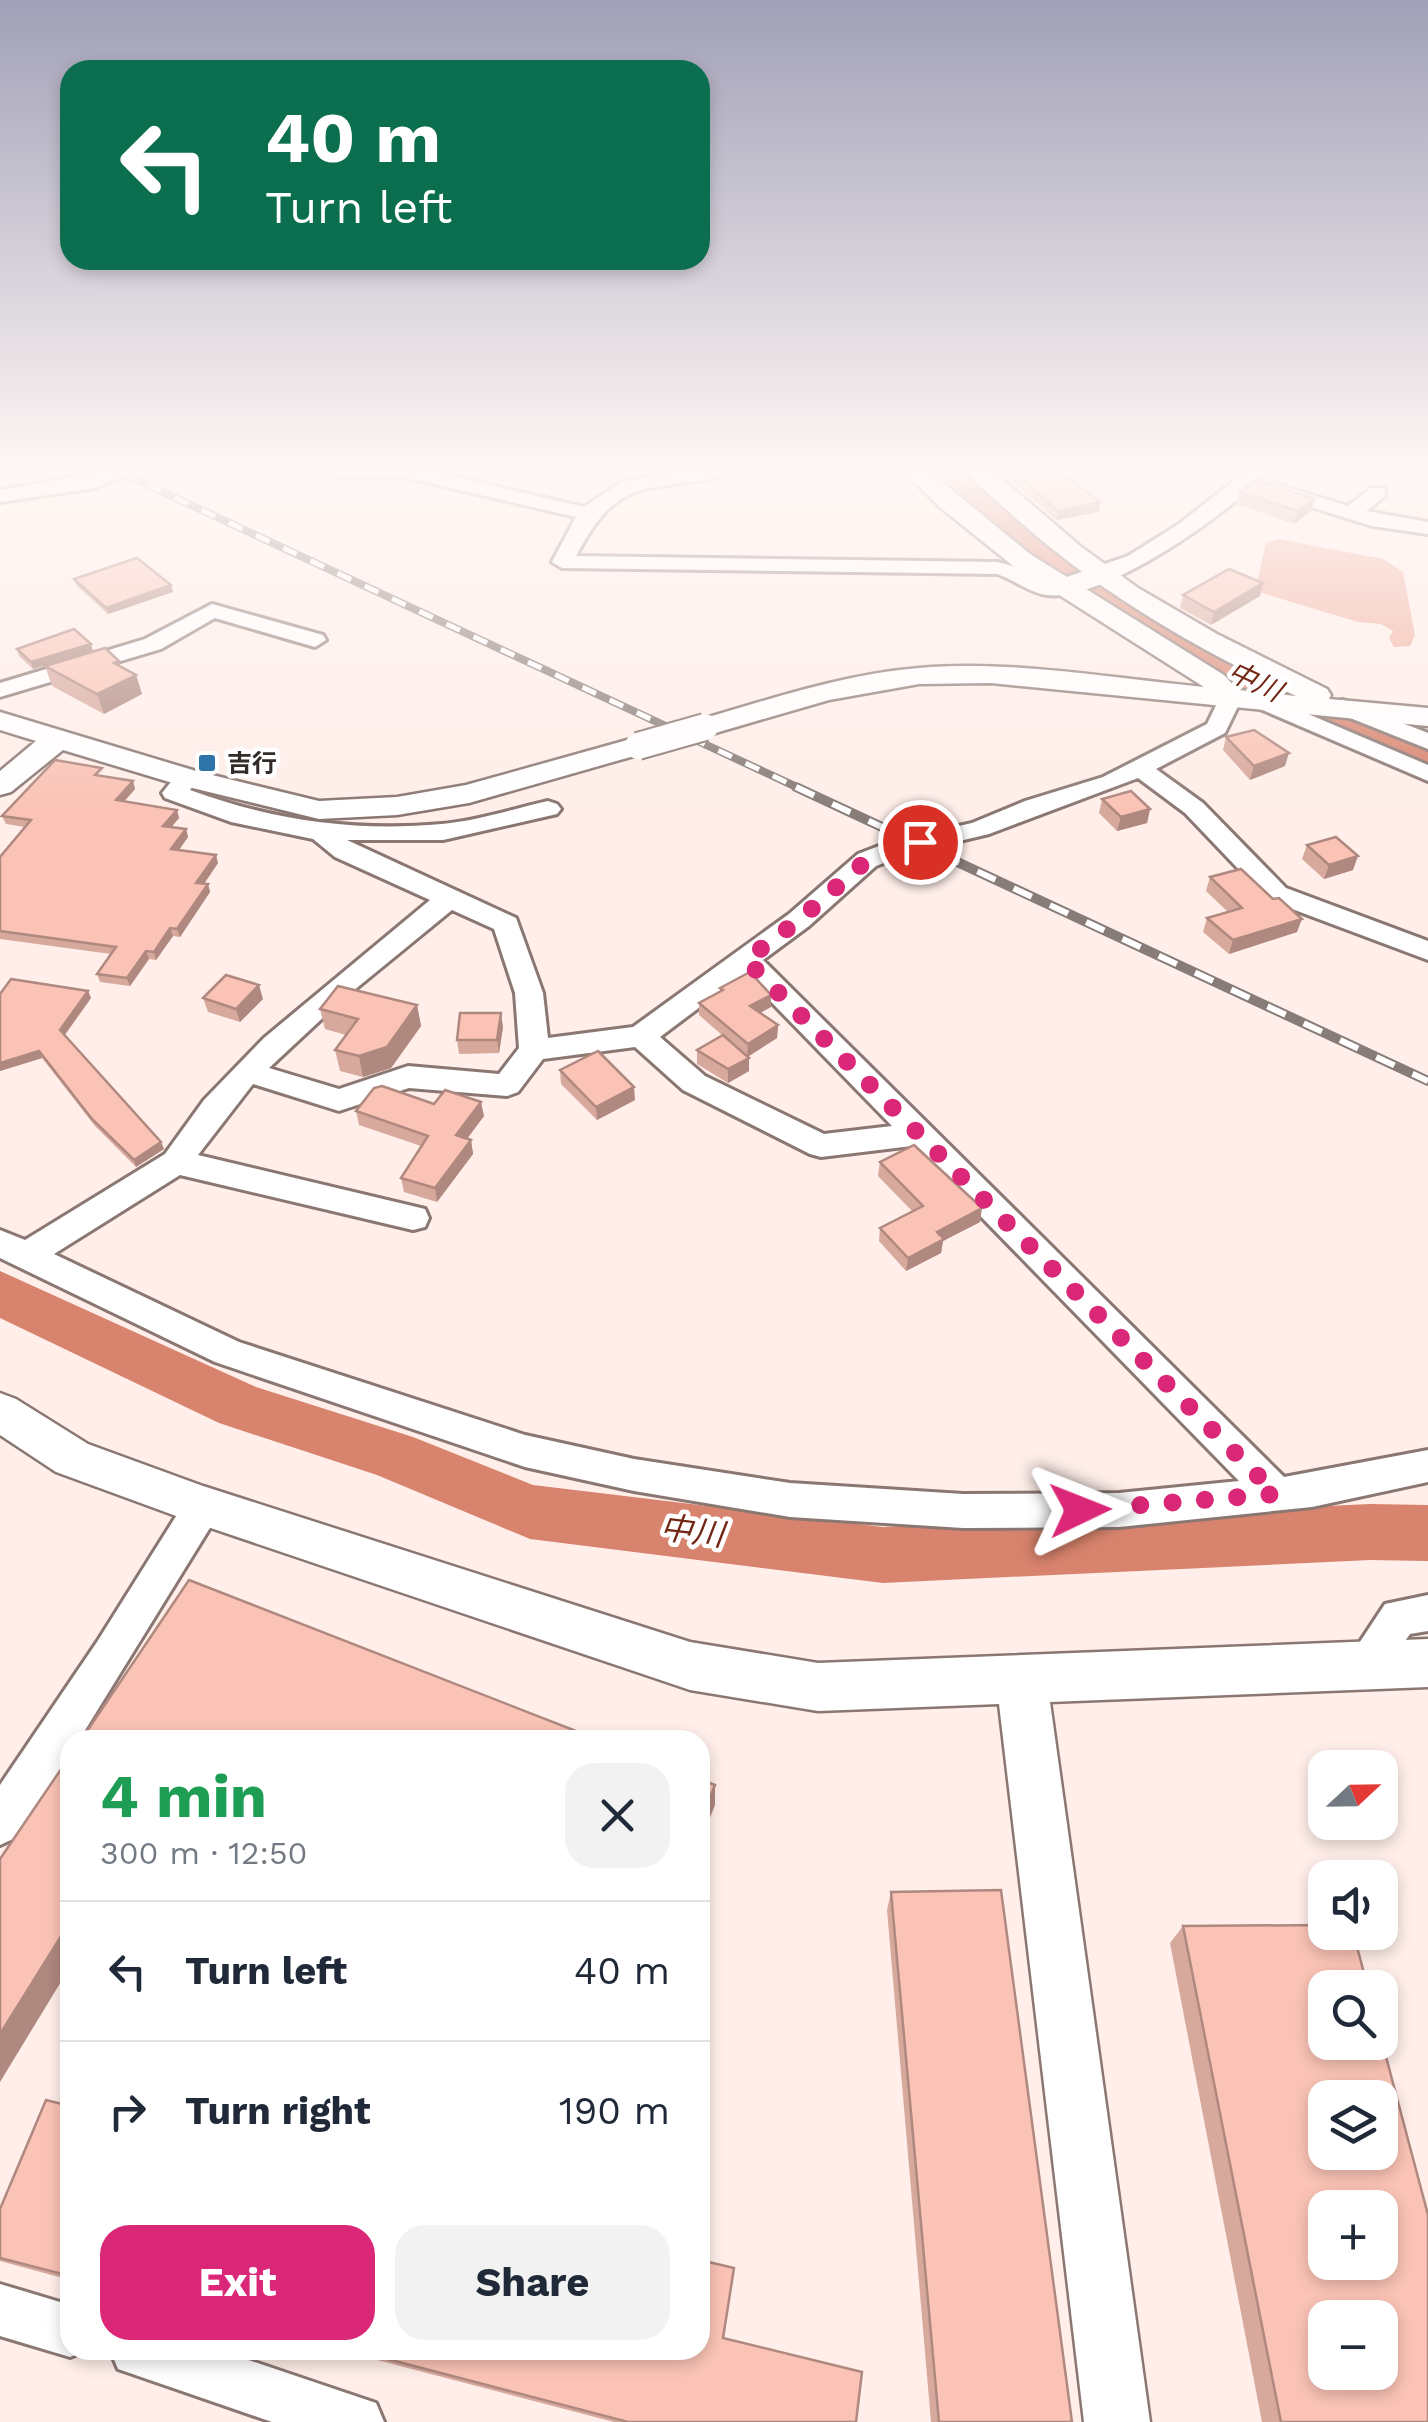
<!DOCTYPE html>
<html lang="en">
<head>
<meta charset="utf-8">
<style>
	body { margin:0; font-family:"Work Sans","Noto Sans JP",sans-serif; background:#f2f2f3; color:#1f2937; height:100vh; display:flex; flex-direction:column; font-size:38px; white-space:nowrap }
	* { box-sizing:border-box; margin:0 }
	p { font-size:32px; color:#747a83 }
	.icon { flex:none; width:55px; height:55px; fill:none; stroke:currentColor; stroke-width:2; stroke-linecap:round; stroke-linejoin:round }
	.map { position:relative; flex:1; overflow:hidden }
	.sheet { position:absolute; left:60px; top:1730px; width:650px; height:630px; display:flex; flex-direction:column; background:#fff; border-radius:30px; box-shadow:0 5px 15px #0003 }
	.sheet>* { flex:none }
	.hud { position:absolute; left:60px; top:60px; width:650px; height:210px; border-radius:30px; box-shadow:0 5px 15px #0003; background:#0b6e4f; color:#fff; overflow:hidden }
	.needle { width:65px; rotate:68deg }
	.tools { position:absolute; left:1308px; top:1750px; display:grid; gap:20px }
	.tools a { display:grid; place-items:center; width:90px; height:90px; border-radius:20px; background:#fff; box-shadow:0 5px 15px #0003; font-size:50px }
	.pin { position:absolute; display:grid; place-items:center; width:85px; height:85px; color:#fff; margin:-42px; border:5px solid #fff; border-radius:50%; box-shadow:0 2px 10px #0007 }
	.me { position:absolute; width:110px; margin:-55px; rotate:88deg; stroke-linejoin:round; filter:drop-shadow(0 0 8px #0008) }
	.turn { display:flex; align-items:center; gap:35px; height:210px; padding:0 40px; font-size:45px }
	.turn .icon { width:130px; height:130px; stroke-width:2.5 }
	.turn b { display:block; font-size:70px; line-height:85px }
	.round { display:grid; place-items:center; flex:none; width:105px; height:105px; border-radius:30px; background:#f2f2f3 }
	.overview { display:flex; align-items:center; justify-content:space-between; height:170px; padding:0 40px }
	h1 { font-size:60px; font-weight:700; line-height:75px; color:#1e9e55 }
	.cta { display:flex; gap:20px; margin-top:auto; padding:20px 40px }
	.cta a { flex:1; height:115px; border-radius:30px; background:#db2777; color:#fff; font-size:40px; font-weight:700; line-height:115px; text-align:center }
	.cta a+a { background:#f2f2f3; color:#1f2937 }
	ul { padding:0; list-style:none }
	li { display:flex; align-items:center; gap:30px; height:140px; padding:0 40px; border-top:2px solid #e0e1e3 }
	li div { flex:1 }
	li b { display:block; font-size:38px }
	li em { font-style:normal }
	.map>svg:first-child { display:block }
	.green { fill:#f0ad9c }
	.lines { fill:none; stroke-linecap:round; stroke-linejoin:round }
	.river { fill:#d8836d; fill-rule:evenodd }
	.minor-casing { stroke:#8a7772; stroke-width:6 }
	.tertiary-casing { stroke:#8a7772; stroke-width:5 }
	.minor { fill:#fff; fill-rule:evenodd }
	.tertiary { fill:#fff; fill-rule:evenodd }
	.rail-far1-casing { stroke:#877c78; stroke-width:8 }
	.rail-casing { stroke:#877c78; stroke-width:10 }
	.rail-far1 { stroke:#fff; stroke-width:5; stroke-dasharray:15; stroke-linecap:butt }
	.rail { stroke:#fff; stroke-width:6; stroke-dasharray:20; stroke-linecap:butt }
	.tertiary-bridge-casing { stroke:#8a7772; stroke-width:30; stroke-linecap:butt }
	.tertiary-bridge { stroke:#fff; stroke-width:26 }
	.wall { fill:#d7a89c }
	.shaded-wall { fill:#af887f }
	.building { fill:#fac3b5; stroke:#af887f; stroke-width:2.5; fill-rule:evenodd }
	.route { stroke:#db2777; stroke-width:18; stroke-dasharray:0 32.4 }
	.poi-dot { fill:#2f74a9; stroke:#fff; stroke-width:4 }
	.labels { text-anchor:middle; stroke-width:9; stroke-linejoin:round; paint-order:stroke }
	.far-poi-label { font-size:25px; font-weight:bold; fill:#322b29; stroke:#fff; text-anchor:start }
	.far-water-label { font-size:28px; font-style:italic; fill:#732613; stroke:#fff }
	.water-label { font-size:32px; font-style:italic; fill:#732613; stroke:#fff }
</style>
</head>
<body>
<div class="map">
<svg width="1428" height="2422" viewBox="0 0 1428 2422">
	<rect width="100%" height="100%" fill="#ffeee9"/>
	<path class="green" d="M1278,539L1383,559L1403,572L1415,635L1410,646L1394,647L1389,638L1393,631L1381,624L1358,622L1255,591L1266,543Z"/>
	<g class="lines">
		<g class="river">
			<path d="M937,472H970C1012,510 1052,550 1099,582C1199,651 1316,699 1428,746V772L1291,714L1130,632L1052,579Z"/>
			<path d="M0,1271L256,1387L413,1437L533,1485L883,1527L1370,1504L1428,1505V1561L1370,1560L883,1583L530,1539L377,1475L219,1423L0,1318Z"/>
		</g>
		<g class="minor-casing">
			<g id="minor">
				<path d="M103,472H130L95,488L0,502V490Z"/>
				<path d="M331,472H435L584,507L621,482L681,472H726L717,478C639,491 616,480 576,556L997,562L1027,570L1052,582L1128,556L1179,524L1245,472H1266C1231,513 1103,602 1047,595C1030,593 1013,579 997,574L562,568L552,562L576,517L408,478H340Z"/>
				<path d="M1273,483L1348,506L1371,488H1385V496L1366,511L1428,522V534L1372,526L1266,493L1263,489Z"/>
				<path d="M212,604L323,635L326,640L315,647L215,618L161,649L0,697V683L145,639Z"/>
				<path d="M1230,691L1242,698L1225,733L1156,769L1203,803L1286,888L1428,941V960L1268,900L1185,813L1138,778L989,834L909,853L876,866L809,926L763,960L1284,1477L1428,1450V1482L1312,1507L1119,1527L963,1528L790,1517L634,1491L525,1467L215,1362L0,1258V1230L25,1240L165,1154L204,1100L264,1038L430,900L335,857L313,839L231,822L165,798L162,793L178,773H196L199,778L190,790C272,820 354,832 442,824C477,821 513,809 548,801L557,804L561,809L557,814L443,840H347L516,918L543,993L548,1038L633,1027L789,914L858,854L892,841L972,823L1025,801L1103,777L1207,724L1222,693ZM452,910L494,929L515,993L519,1048L499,1074L408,1066L339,1089L269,1068L342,1000ZM744,974L892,1126L824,1134L705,1076L660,1037ZM635,1047L683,1090L810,1154L821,1157L912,1146L1239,1481L1119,1493L963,1494L790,1483L634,1459L525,1435L239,1342L54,1254L180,1175L413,1230L425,1227L429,1218L425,1209L198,1155L253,1084L339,1111L409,1088L507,1096L518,1092L543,1059Z"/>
				<path d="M1259,693L1428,765V781L1251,705L1247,700L1251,695Z"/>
				<path d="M1343,700L1428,733V749L1335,712L1331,707L1335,702Z"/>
				<path d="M203,1489L216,1494L222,1506L216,1518L79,1740H70V1755L15,1838L0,1845V1785L97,1642L190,1494Z"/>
				<path d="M1428,1595V1631L1410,1634L1378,1680L1364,1685L1350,1680L1344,1666L1385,1604Z"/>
				<path d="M0,2284L70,2305V2350H88L70,2357L0,2336Z"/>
				<path d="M110,2350H219L376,2403L384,2422H272L118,2369Z"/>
			</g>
		</g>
		<g class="tertiary-casing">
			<g id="tertiary">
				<path d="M904,472H930L1030,554L1224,675L1238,690L1296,696C1196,648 1101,594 1018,520C1002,505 982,490 968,472H994L1080,546L1138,588L1217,634L1327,689L1331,695L1329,699L1428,708V726L991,683L919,684L829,700L705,736L695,733L690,727L695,721C768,700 843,674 919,668C1013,660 1111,678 1204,687L1012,565L941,508Z"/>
				<path d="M0,712L196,771L319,801L397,797L466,785L638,737L648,740L653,746L648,752L469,803L397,815L319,819L176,784L63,750L11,792L0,795V771L36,741L0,730Z"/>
				<path d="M0,1393L16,1399L88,1444L203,1486L690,1642L818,1663L1428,1639V1687L1050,1702L1150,2422H1084L999,1704L818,1711L690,1690L187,1520L56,1472L0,1435Z"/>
			</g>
		</g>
		<use href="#minor" class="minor"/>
		<use href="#tertiary" class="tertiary"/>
		<g class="rail-far1-casing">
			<path id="rail-far1" d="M120,472L801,789"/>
		</g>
		<g class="rail-casing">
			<path id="rail" d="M796,787L1428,1081"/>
		</g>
		<use href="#rail-far1" class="rail-far1"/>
		<use href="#rail" class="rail"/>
		<g class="tertiary-bridge-casing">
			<path id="tertiary-bridge" d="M638,746L705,727"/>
		</g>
		<use href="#tertiary-bridge" class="tertiary-bridge"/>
	</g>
	<g class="wall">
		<path d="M1003,472H1053L1100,502L1099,512L1056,520Z"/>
		<path d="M1239,492L1315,499L1311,511L1294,524L1236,504Z"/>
		<path d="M74,579L171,585L173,592L108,614L76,585Z"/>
		<path d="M1263,583L1260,596L1211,625L1180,608L1183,595Z"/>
		<path d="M17,649L93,651L33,669L19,656Z"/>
		<path d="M45,666L121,667L136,675L142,694L104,714L52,686Z"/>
		<path d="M1226,737L1285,766L1250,780L1223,750Z"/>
		<path d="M104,776L133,781L135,789L124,802L179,818L171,827L186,829L188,837L179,850L218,863L204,884H208L210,892L180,937L173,936L156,960L149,959L130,986L100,982L97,974L111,954L0,939V857L25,827L6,824L2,816Z"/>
		<path d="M1102,799L1150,809L1147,823L1117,831L1099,813Z"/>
		<path d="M1307,845L1353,870L1324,879L1302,859Z"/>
		<path d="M1210,877L1273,899L1297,932L1229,954L1203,932L1207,918L1228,912L1206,891Z"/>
		<path d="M720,988L771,995V1007L760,1013L778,1025L777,1038L748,1057L749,1071L728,1083L697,1064V1050L723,1036L699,1015V1003L720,992Z"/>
		<path d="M88,991L91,998L65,1035L161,1142L164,1149L136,1167L95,1126L42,1058L0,1071Z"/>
		<path d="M203,998L263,999L240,1022L208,1012Z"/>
		<path d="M417,1005L421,1026L391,1068L363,1077L340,1071L335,1050L346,1035L325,1029L320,1009Z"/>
		<path d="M503,1027L499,1053L459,1054L457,1040Z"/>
		<path d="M560,1070L635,1100L597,1120L561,1084Z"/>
		<path d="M434,1104L484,1116L467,1139L471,1140L473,1154L437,1202L404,1192L401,1178L421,1146L359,1125L356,1111Z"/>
		<path d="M880,1162L980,1222L943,1241L941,1253L906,1271L879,1241L880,1228L912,1211L878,1176Z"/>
		<path d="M891,1892L1072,2422H931L887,1910Z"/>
		<path d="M1183,1926L1428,2422H1262L1170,1943Z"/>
		<path d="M70,2106V2280L0,2261V2209Z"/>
		<path d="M734,2268L724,2338L856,2422H614L339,2350H700Z"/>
	</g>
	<g class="shaded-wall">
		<path d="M1315,499L1311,511L1294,524L1298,511Z"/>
		<path d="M1100,502L1099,512L1056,520L1058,511Z"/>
		<path d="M1263,583L1260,596L1211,625L1214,612Z"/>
		<path d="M171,585L173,592L108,614L106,608Z"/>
		<path d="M91,644L93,651L33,669L31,662Z"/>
		<path d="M119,661L125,680L136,675L142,694L104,714L97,694L114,663Z"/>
		<path d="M1289,753L1285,766L1250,780L1254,766Z"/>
		<path d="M133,781L135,789L118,808L116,800Z"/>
		<path d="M1150,809L1147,823L1117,831L1121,817Z"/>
		<path d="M177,810L179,818L166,834L163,826Z"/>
		<path d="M186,829L188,837L174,857L171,849Z"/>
		<path d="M216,855L218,863L199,891L196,883Z"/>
		<path d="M1358,856L1353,870L1324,879L1329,865Z"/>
		<path d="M208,884L210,892L180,937L177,929Z"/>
		<path d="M1302,919L1297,932L1229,954L1233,940Z"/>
		<path d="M170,928L173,936L156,960L154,952Z"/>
		<path d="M146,951L149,959L130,986L127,978Z"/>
		<path d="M259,985L263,999L240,1022L236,1009Z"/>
		<path d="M88,991L91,998L63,1037L60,1030Z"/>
		<path d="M771,995V1007L750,1018V1006Z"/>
		<path d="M417,1005L421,1026L391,1068L363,1077L359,1056Z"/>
		<path d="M501,1013L503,1027L499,1053L497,1040Z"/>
		<path d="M778,1025L777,1038L747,1057L748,1044Z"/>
		<path d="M39,1051L42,1058L0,1071V1063Z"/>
		<path d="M749,1058V1071L728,1083V1069Z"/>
		<path d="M634,1087L635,1100L597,1120L596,1107Z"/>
		<path d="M481,1102L484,1116L459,1149L456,1135Z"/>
		<path d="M471,1140L473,1154L437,1202L435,1188Z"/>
		<path d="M161,1142L164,1149L136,1167L134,1160Z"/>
		<path d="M982,1208L980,1222L943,1241L941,1253L906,1271L908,1258L937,1232Z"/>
		<path d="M715,1785V1805L700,1843V1823Z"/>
		<path d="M70,1922V1967L0,2082V2034Z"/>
	</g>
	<g class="building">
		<path d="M1015,472H1053L1059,477L1067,476L1100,502L1058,511Z"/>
		<path d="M1257,480L1315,499L1298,511L1239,492Z"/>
		<path d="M137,558L171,585L106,608L74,579Z"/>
		<path d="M1229,569L1263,583L1214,612L1183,595Z"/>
		<path d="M74,629L91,644L31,662L17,649Z"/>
		<path d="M105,648L119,661L114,663L136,675L97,694L45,666Z"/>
		<path d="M1254,730L1289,753L1254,766L1226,737Z"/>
		<path d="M55,760L102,768L95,775L133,781L116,800L177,810L163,826L186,829L171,849L216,855L196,883L208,884L177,929L170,928L154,952L146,951L127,978L97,974L116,947L0,931V857L31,820L2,816Z"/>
		<path d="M1131,791L1150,809L1121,817L1102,799Z"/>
		<path d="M1336,837L1358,856L1329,865L1307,845Z"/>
		<path d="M1241,869L1273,899L1279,898L1302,919L1233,940L1207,918L1242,908L1210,877Z"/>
		<path d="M750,972L771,995L750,1006L778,1025L748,1044L699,1003L723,990L720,988Z"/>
		<path d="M226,975L259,985L236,1009L203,998Z"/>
		<path d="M11,979L88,991L60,1030L161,1142L134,1160L92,1119L39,1051L0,1063V994Z"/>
		<path d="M338,986L417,1005L387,1047L359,1056L335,1050L358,1019L320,1009Z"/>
		<path d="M460,1013H501L497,1040H457Z"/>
		<path d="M723,1035L749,1058L728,1069L697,1050Z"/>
		<path d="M598,1051L634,1087L596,1107L560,1070Z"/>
		<path d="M382,1086L434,1104L445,1090L481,1102L456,1135L471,1140L435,1188L401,1178L428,1136L356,1111L374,1088Z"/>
		<path d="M914,1145L982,1208L937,1232L944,1239L908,1258L880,1228L923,1206L880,1162Z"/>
		<path d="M189,1580L599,1740H276L272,1738L271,1740H81Z"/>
		<path d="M70,1756V1922L0,2034V1859Z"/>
		<path d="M700,1779L715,1785L700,1823Z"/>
		<path d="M1001,1890L1072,2422H939L891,1892Z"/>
		<path d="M1325,1925V1932H1353L1368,1988H1325V2042H1380V2034L1428,2215V2422H1281L1183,1926ZM1325,2098H1380V2152H1325ZM1325,2208H1380V2262H1325ZM1325,2318H1380V2372H1325Z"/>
		<path d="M46,2100L70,2106V2276L0,2258V2209Z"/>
		<path d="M700,2260L734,2268L723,2338L862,2372L856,2422H628L353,2350H700Z"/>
	</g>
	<linearGradient id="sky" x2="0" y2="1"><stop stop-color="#a1a0b7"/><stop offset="0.58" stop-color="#fff7f5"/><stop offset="1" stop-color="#fff7f5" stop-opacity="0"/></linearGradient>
	<rect width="1428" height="811" fill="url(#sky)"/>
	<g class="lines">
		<path class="route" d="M920,842L867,860L799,920L746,960L1276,1494L1080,1510"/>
	</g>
	<rect class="poi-dot" x="197" y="753" width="20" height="20" rx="5"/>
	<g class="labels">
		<g class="far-poi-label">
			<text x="227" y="772">吉行</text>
		</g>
		<g class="far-water-label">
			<text transform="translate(1255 681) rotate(25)" y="10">中川</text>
		</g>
		<g class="water-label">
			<text transform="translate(692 1531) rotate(7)" y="11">中川</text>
		</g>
	</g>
</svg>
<div class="tools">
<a><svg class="needle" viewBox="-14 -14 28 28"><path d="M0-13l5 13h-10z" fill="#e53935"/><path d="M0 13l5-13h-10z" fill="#747a83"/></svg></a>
<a><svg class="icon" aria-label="sound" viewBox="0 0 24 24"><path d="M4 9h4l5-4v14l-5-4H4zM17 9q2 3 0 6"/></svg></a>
<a><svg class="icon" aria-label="search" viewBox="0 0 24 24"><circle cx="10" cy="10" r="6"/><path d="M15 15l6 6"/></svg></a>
<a><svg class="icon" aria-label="layers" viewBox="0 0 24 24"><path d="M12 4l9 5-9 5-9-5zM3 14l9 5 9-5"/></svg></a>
<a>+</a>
<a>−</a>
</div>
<div class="pin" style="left:920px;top:842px;background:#d93025"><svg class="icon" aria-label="arrive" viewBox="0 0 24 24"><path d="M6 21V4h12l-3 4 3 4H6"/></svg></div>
<svg class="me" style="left:1080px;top:1510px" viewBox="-20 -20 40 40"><path d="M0-17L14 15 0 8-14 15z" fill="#db2777" stroke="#fff" stroke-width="4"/></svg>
<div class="hud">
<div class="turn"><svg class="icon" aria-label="left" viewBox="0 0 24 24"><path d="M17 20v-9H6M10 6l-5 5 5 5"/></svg><div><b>40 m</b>Turn left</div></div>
</div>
<section class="sheet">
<div class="overview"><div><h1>4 min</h1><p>300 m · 12:50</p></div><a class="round"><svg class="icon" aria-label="close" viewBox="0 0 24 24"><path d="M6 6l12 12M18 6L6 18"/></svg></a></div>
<ul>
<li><svg class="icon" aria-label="left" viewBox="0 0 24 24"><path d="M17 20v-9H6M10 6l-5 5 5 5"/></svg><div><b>Turn left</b></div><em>40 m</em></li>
<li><svg class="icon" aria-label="right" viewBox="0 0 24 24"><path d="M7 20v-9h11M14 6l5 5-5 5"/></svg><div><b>Turn right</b></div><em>190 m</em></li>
</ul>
<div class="cta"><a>Exit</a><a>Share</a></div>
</section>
</div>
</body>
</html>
